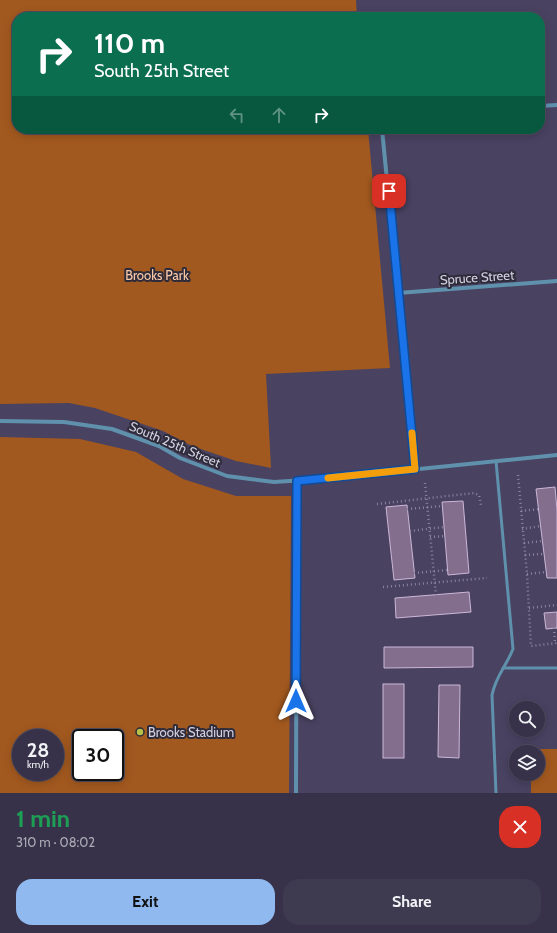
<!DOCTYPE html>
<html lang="en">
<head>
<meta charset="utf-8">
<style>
	body { margin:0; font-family:Cabin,sans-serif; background:#3e3a50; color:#f1f3f6; height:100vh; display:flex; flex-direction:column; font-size:15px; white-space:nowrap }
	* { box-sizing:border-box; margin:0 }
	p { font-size:13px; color:#aaaab4 }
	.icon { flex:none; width:22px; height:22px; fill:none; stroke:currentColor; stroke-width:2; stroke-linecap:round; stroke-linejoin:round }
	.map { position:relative; height:793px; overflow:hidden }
	.sheet { display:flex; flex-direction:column; background:#373249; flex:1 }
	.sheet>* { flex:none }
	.guide { position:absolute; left:12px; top:12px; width:533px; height:122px; border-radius:16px; box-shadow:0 2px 10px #0003,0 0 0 1px #514d61; background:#0b6e4f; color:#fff; overflow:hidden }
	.controls { position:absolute; left:509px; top:701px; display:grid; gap:8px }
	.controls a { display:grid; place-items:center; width:36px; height:36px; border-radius:50%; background:#373249; box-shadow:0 2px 10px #0003,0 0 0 1px #514d61; font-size:20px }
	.speed { position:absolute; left:12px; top:729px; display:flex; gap:8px; font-size:20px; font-weight:700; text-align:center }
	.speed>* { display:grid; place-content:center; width:52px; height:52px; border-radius:50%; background:#373249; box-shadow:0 2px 10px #0003,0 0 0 1px #514d61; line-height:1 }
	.speed small { font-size:10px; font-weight:400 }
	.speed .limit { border:2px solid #111; border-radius:6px; background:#fff; color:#111 }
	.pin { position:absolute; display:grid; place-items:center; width:34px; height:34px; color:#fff; margin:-17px; border-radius:8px; box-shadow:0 2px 6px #0006 }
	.me { position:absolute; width:44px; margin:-22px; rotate:0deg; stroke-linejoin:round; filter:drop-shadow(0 0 3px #0008) }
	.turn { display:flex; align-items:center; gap:14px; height:84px; padding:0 16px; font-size:18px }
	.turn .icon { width:52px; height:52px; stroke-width:2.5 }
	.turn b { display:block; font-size:28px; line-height:34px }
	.lanes { display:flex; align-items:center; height:38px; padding:0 16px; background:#0003; justify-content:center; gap:20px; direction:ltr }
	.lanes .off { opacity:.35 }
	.round { display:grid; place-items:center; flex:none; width:42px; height:42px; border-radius:16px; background:#3e3a50 }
	.headline { display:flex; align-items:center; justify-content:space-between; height:68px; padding:0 16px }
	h1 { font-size:24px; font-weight:700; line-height:30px; color:#1e9e55 }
	.primary-button { display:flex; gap:8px; margin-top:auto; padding:8px 16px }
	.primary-button a { flex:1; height:46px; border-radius:16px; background:#90b9f0; color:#111; font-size:16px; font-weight:700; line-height:46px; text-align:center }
	.primary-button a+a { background:#3e3a50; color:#f1f3f6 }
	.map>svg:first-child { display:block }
	.green { fill:#a2591f; fill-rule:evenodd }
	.building { fill:#836f8d; stroke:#cdb7d8 }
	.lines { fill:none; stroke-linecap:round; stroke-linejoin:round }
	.path { stroke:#8a859e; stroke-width:2.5; stroke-dasharray:1 3; stroke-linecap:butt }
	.lane { stroke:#5f91ad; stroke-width:3 }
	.street { stroke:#5f91ad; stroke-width:4 }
	.route-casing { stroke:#114b97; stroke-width:10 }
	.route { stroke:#1a73e8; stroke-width:7 }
	.slow { stroke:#f59e0b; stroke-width:7 }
	.poi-dot { fill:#b6c148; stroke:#2e2b3a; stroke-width:1.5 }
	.labels { text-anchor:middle; stroke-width:4; stroke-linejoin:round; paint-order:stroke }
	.park-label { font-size:13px; fill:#fccaa9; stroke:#2e2b3a }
	.street-label { font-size:13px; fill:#d3d0e2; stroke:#2e2b3a }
	.poi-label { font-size:13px; fill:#d3d0e2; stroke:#2e2b3a; text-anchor:start }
</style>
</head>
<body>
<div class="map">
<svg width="557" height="793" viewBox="0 0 557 793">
	<rect width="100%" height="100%" fill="#494261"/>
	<g class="green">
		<path d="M0,0H356L357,17H17V129H368L390,368L266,374L271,468L236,461L192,446L163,431L95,408L69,403L0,404Z"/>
		<path d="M0,437L80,439L136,452L183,479L236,496H291L289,793H0ZM21,738H55V772H21ZM81,738H115V772H81Z"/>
		<path d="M532,749H557V793H531V774H538V752H532Z"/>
	</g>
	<g class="building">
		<path d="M555,487L557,510V578H547L536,489Z"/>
		<path d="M463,501L469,573L448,575L442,502Z"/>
		<path d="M407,505L415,578L394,580L386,507Z"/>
		<path d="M469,592L471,612L396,618L395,598Z"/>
		<path d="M557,612V628L546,629L544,613Z"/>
		<path d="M384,647H473V667L384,668Z"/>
		<rect x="383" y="684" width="21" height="74"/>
		<path d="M439,685H460L459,758L438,757Z"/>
	</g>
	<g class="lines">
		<g class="path">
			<path d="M518,475L527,574L531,646L557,643"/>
			<path d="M425,483L436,595"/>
			<path d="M377,504L474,493L479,495L481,505"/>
			<path d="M407,509L442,506"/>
			<path d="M521,511L539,509"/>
			<path d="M522,529L541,526"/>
			<path d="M410,531L444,527"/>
			<path d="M430,537L445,536"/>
			<path d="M524,543L542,541"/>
			<path d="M525,555L544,554"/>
			<path d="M414,573L448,570"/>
			<path d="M527,574L546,572"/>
			<path d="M383,587L487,578"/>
			<path d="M529,608L557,605"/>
			<path d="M554,628L555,643"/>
		</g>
		<g class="lane">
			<path d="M503,668H557"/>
			<path d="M496,793L492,695C496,675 506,667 513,649L496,461"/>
		</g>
		<g class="street">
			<path d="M540,106L557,105"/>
			<path d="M382,129L415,469"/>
			<path d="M398,293L557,281"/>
			<path d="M0,421L64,422L112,429L159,446L180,458L227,476L274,482L321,479L557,455"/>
			<path d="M296,793L297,481"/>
		</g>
	</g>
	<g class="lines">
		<g class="route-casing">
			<path id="route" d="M296,701L297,481L415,469L389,191"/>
		</g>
		<use href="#route" class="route"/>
		<path class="slow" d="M328,478L415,469L412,433"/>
	</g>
	<circle class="poi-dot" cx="140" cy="732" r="4"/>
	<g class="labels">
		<g class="park-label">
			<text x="157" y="280">Brooks Park</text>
		</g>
		<g class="street-label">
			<text transform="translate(477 277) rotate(-4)" y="5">Spruce Street</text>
			<text transform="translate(175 444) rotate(23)" y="5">South 25th Street</text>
		</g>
		<g class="poi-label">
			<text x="148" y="737">Brooks Stadium</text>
		</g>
	</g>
</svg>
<div class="controls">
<a><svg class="icon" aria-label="search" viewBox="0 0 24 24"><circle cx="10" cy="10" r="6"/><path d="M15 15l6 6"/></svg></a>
<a><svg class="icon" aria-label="layers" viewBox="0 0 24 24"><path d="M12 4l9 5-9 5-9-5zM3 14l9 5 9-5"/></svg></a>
</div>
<div class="speed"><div>28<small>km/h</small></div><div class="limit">30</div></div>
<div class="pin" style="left:389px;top:191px;background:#d93025"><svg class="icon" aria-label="arrive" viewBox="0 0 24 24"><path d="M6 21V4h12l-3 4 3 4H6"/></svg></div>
<svg class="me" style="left:296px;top:701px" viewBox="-20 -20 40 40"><path d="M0-17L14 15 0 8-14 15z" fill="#1a73e8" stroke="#fff" stroke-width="4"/></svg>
<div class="guide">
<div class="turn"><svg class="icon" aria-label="right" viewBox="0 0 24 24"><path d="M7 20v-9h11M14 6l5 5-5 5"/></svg><div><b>110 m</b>South 25th Street</div></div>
<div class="lanes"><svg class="icon off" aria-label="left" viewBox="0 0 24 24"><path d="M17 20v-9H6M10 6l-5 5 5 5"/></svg><svg class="icon off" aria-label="ahead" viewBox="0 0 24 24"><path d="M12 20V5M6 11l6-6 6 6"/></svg><svg class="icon" aria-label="right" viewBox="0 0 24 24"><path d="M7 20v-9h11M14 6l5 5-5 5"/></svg></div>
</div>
</div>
<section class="sheet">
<div class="headline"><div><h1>1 min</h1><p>310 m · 08:02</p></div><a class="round" style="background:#d93025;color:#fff"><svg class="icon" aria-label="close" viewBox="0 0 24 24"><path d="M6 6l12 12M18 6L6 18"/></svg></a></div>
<div class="primary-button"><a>Exit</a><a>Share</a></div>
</section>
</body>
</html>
